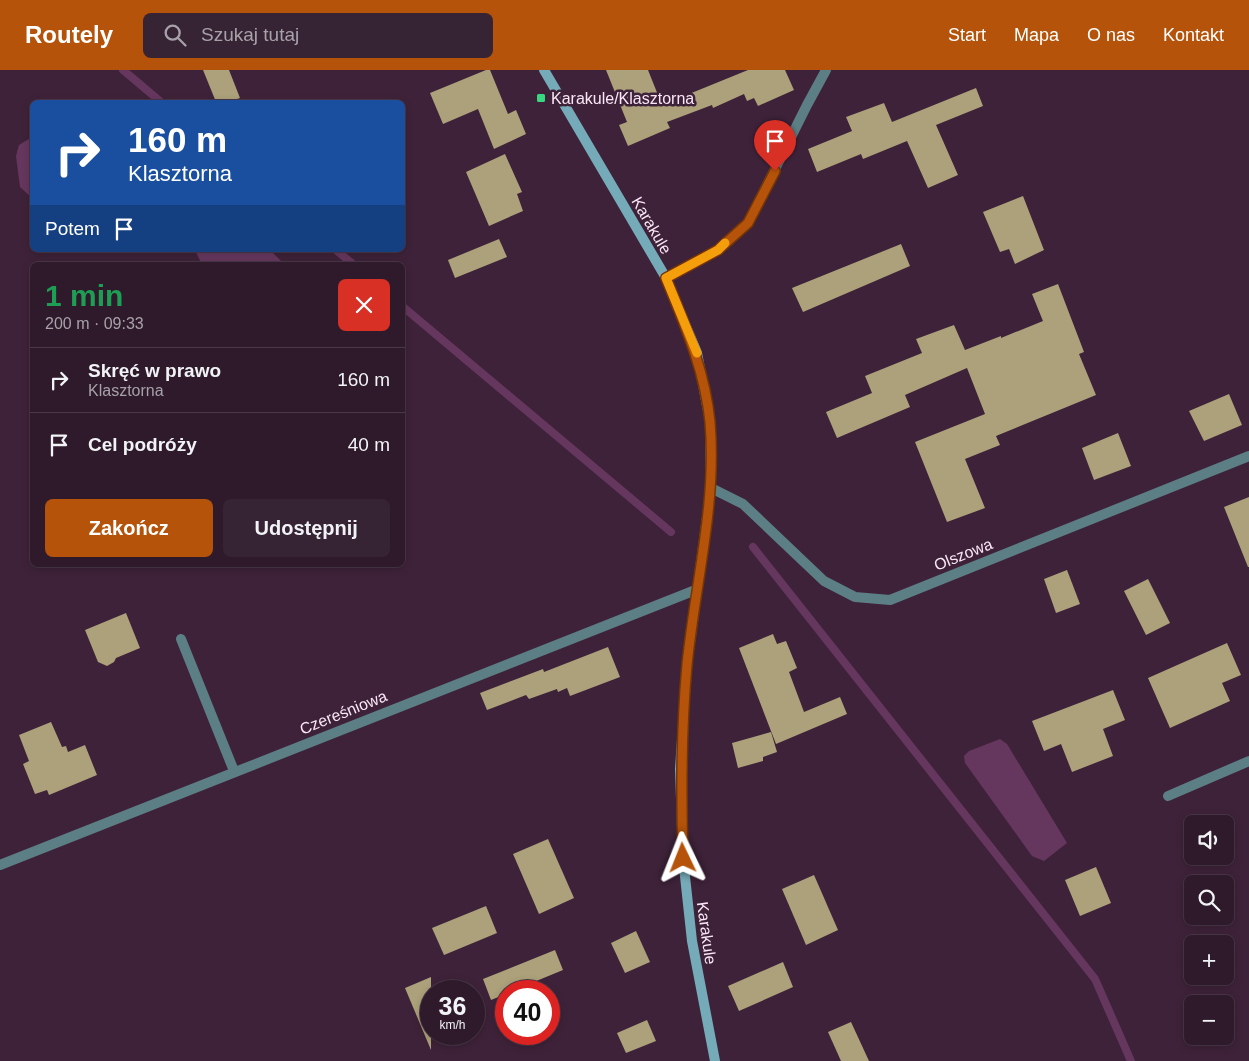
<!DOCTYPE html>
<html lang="pl">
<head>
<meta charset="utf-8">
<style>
	body { margin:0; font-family:Helvetica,sans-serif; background:#362333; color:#f1f3f6; height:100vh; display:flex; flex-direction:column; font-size:19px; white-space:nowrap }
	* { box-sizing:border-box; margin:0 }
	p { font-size:16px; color:#a7a1a9 }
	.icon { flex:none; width:28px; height:28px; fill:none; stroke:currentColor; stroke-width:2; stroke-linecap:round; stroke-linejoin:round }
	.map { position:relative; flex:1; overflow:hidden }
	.panel { position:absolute; left:30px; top:192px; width:375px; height:305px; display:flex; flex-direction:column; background:#2e1a2b; border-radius:8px; box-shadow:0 2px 8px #0003,0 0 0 1px #493847 }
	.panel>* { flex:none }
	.banner { position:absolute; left:30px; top:30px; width:375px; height:152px; border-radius:8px; box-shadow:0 2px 8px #0003,0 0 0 1px #493847; background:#1a4fa0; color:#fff; overflow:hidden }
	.fabs { position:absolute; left:1184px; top:745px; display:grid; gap:10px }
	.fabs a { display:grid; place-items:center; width:50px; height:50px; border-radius:8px; background:#2e1a2b; box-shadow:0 2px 8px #0003,0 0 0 1px #493847; font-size:25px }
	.speed { position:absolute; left:420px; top:910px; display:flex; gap:10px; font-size:25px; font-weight:700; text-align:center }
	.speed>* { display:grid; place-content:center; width:65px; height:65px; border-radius:50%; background:#2e1a2b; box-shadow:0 2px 8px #0003,0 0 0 1px #493847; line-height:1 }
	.speed small { font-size:12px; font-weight:400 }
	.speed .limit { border:8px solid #d22; background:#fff; color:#111 }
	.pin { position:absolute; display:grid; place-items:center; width:42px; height:42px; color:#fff; margin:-51px -21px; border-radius:50% 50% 50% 0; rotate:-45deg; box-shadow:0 0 5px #0007 }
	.pin .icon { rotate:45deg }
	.me { position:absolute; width:55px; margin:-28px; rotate:358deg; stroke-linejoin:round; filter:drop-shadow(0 0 4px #0008) }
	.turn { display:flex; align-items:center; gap:18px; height:105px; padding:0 15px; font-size:22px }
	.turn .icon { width:65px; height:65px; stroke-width:2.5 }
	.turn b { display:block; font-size:35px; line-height:42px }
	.then { display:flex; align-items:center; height:48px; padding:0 15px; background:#0003; gap:10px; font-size:19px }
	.round { display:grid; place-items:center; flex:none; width:52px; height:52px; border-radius:8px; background:#362333 }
	.headline { display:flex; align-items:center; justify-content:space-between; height:85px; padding:0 15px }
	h1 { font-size:30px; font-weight:700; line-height:38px; color:#1e9e55 }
	.cta { display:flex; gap:10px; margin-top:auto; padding:10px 15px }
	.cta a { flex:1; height:58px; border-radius:8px; background:#b45309; color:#fff; font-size:20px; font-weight:700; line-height:58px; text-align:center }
	.cta a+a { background:#362333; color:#f1f3f6 }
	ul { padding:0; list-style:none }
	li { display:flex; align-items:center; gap:15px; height:65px; padding:0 15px; border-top:1px solid #493847 }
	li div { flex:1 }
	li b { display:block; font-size:19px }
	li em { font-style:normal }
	header { display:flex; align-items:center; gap:30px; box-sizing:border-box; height:70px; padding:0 25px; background:#b45309; color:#fff }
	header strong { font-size:24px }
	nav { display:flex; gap:28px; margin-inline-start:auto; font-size:18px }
	.search { width:350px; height:45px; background:#362333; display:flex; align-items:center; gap:12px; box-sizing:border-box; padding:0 18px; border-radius:8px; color:#a7a1a9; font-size:19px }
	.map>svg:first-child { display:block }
	.water { fill:#66375e }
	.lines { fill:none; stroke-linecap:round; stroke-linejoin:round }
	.stream { stroke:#66375e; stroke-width:8 }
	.building { fill:#aca17a }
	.lane { stroke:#5c7e85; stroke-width:10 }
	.street { stroke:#5c7e85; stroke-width:10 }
	.secondary { stroke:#75abb8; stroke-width:10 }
	.route-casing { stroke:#753606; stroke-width:12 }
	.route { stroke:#b45309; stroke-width:9 }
	.slow { stroke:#f59e0b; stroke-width:9 }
	.poi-dot { fill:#37d880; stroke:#3e2239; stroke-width:2 }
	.labels { text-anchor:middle; stroke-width:5; stroke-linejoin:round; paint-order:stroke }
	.poi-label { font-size:16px; fill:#fae7f5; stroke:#3e2239; text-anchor:start }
	.street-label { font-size:16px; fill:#fae7f5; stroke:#3e2239 }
</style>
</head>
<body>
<header>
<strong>Routely</strong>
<div class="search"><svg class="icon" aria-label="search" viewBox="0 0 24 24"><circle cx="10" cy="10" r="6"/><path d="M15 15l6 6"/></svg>Szukaj tutaj</div>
<nav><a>Start</a><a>Mapa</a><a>O nas</a><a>Kontakt</a></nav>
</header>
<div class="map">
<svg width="1249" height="991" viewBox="0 0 1249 991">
	<rect width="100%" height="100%" fill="#3e2239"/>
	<g class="water">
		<path d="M32,67V127H31L20,117L16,86L19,75Z"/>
		<path d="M195,180H270L285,195H202Z"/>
		<path d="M1000,669L1007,674L1067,773L1044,791L1032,786L965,693L964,686L969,681Z"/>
	</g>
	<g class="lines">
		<g class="stream">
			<path d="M123,0L161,32"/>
			<path d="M336,180L354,195"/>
			<path d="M402,236L671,462"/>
			<path d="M753,477L1095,909L1131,991"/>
		</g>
	</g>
	<g class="building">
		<path d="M203,0H229L240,28L228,32H216Z"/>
		<path d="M486,0H490L508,44L516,40L526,64L494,79L478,39L443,54L430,23Z"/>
		<path d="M606,0H648L662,35L748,0H785L794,20L758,36L754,28L747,31L744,24L713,38L712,35L667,52L670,58L628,76L619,55L627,52Z"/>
		<path d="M976,18L983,36L936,55L958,105L928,118L907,71L863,89L861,84L817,102L808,79L852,61L846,47L884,33L892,52Z"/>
		<path d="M505,84L522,122L517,124L523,141L489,156L466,102Z"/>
		<path d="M1023,126L1044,180L1015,194L1009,179L1000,182L983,142Z"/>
		<path d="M499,169L507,187L455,208L448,190Z"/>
		<path d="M901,174L910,196L803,242L792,218Z"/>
		<path d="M1058,214L1084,282L1079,284L1096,325L996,366L1000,375L965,389L985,438L947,452L915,372L985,344L967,298L905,325L910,337L837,368L826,342L872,323L865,306L922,283L916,269L954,255L965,280L1001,266V268L1043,251L1032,224Z"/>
		<path d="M1229,324L1242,355L1204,371L1189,341Z"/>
		<path d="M1118,363L1131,396L1094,410L1082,378Z"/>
		<path d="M1249,427V497H1248L1224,437Z"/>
		<path d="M1067,500L1080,534L1056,543L1044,509Z"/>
		<path d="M1148,509L1170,553L1146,565L1124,521Z"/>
		<path d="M126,543L140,578L116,588L114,592L107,596L98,592L85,560Z"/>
		<path d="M773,564L777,574L786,571L797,598L789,602L804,642L840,627L847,644L776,674L739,578Z"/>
		<path d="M1227,573L1241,605L1222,613L1230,631L1170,658L1148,608Z"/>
		<path d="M608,577L620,607L570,626L567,618L558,622L557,619L529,629L526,625L487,640L480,623L543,599L544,602Z"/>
		<path d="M1113,620L1125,650L1103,659L1113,686L1072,702L1061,674L1044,681L1032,651Z"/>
		<path d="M51,652L62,677L66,676L68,682L85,675L97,705L49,725L47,720L35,724L23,694L29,691L19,665Z"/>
		<path d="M771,662L777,682L763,687V691L738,698L732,673Z"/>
		<path d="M548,769L574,828L539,844L513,784Z"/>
		<path d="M1096,797L1111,833L1080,846L1065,810Z"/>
		<path d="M814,805L838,860L806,875L782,819Z"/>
		<path d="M486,836L497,863L444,885L432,858Z"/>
		<path d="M636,861L650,892L625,903L611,873Z"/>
		<path d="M555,880L563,900L512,921H506V924L491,930L483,909Z"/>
		<path d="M783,892L793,917L739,941L728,916Z"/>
		<path d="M431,907V980L405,918Z"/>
		<path d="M647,950L656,971L626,983L617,963Z"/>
		<path d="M851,952L869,991H841L828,962Z"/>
	</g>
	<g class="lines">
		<g class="lane">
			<path d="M181,569L234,701"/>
			<path d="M1168,726L1249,691"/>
		</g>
		<g class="street">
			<path d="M666,208L718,180L748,153L807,35L826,0"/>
			<path d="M711,418L743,434L824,511L855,527L890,530L1249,386"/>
			<path d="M0,795L698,519"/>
		</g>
		<path class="secondary" d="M544,0L666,208L697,283L710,351L711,418L687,595L680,699L683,788L692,871L715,991"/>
	</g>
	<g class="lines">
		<g class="route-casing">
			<path id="route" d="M683,788C681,723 681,660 687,595C695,514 717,434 710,352C705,301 685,255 666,208L718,180L748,153L775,101"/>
		</g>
		<use href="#route" class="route"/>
		<path class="slow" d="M697,283L666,208L718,180L725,173"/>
	</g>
	<rect class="poi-dot" x="536" y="23" width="10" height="10" rx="2.5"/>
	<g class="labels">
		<g class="poi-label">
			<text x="551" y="34">Karakule/Klasztorna</text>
		</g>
		<g class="street-label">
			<text transform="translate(652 155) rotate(60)" y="6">Karakule</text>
			<text transform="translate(963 484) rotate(-22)" y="6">Olszowa</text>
			<text transform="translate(343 642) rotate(-22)" y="6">Czereśniowa</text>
			<text transform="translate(707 863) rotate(82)" y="6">Karakule</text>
		</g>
	</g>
</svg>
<div class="fabs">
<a><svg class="icon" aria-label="sound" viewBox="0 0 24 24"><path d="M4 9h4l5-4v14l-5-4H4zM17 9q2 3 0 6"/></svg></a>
<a><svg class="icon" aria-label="search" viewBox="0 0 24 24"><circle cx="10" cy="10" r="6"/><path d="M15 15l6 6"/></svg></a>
<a>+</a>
<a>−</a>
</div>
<div class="speed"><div>36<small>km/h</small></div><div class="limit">40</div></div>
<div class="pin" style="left:775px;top:101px;background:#d93025"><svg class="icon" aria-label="arrive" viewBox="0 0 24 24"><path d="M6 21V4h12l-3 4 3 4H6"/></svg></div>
<svg class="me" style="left:683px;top:788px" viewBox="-20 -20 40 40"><path d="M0-17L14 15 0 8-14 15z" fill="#b45309" stroke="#fff" stroke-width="4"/></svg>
<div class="banner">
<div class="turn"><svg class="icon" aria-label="right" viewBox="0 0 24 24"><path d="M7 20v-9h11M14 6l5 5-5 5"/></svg><div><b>160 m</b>Klasztorna</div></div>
<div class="then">Potem<svg class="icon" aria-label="arrive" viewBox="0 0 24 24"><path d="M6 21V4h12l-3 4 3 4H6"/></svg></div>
</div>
<section class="panel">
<div class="headline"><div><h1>1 min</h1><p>200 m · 09:33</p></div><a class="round" style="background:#d93025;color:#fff"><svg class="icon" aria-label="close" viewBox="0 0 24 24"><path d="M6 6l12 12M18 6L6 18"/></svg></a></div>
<ul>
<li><svg class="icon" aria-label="right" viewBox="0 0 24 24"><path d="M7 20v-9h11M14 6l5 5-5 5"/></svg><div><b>Skręć w prawo</b><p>Klasztorna</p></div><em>160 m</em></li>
<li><svg class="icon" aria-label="arrive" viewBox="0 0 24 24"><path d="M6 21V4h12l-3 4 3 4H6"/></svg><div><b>Cel podróży</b></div><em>40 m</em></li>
</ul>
<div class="cta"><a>Zakończ</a><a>Udostępnij</a></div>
</section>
</div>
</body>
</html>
